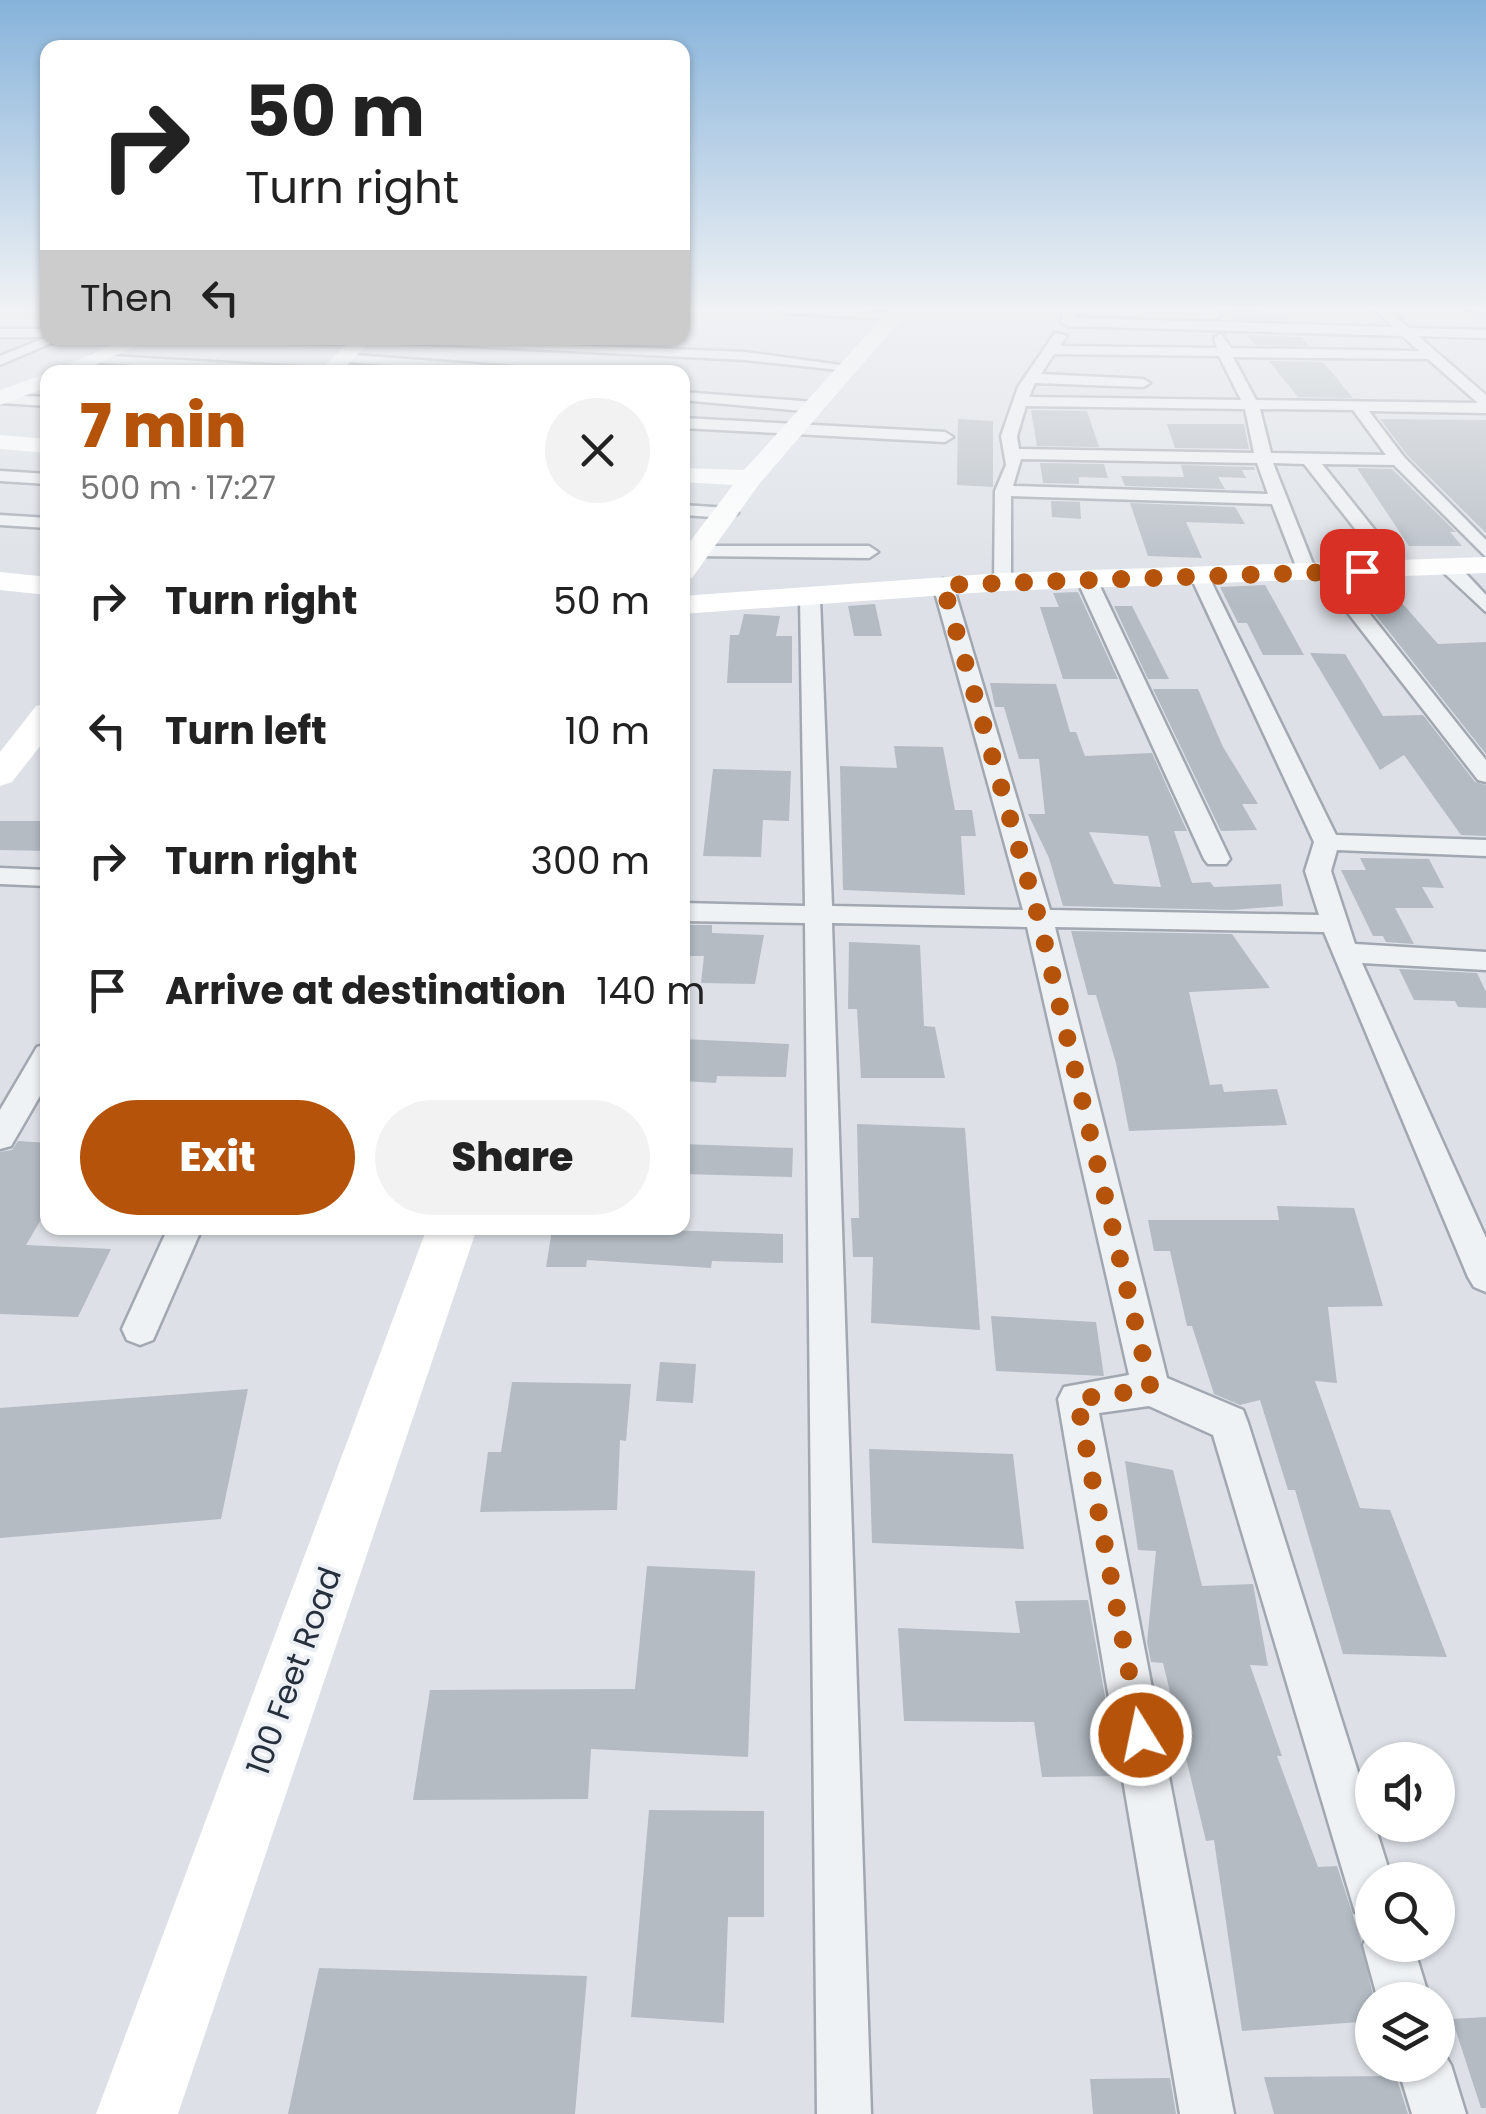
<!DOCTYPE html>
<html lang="en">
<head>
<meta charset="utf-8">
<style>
	body { margin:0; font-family:Poppins,sans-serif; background:#f2f2f2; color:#222; height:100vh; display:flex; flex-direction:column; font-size:38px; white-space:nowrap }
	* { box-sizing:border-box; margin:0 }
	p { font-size:32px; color:#767676 }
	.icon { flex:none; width:55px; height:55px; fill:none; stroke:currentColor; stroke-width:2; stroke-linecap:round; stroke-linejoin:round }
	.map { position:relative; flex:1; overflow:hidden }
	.drawer { position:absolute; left:40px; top:365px; width:650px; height:870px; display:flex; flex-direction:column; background:#fff; border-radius:20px; box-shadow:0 2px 8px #0004 }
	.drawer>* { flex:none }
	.top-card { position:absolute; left:40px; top:40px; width:650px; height:305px; border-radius:20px; box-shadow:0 2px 8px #0004; background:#fff; color:#222; overflow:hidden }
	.controls { position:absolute; left:1355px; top:1742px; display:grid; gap:20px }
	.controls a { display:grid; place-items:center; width:100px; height:100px; border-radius:50%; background:#fff; box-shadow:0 2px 8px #0004; font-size:50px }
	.pin { position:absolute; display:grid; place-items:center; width:85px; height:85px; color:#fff; margin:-42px; border-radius:20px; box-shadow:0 5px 15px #0006 }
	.me { position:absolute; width:110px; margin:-55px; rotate:350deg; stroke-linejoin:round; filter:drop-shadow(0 0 8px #0008) }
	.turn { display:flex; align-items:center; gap:35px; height:210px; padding:0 40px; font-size:45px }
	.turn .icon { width:130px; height:130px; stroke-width:2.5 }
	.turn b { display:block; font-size:70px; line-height:85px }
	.then { display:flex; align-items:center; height:95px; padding:0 40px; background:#0003; gap:20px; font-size:38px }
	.round { display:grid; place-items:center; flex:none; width:105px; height:105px; border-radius:52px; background:#f2f2f2 }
	.headline { display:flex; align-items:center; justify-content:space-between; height:170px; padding:0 40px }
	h1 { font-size:60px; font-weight:800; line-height:75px; color:#b45309 }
	.button { display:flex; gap:20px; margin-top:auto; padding:20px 40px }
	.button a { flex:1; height:115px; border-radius:60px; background:#b45309; color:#fff; font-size:40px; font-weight:800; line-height:115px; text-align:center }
	.button a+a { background:#f2f2f2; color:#222 }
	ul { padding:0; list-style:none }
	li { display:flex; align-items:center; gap:30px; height:130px; padding:0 40px }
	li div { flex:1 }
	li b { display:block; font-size:38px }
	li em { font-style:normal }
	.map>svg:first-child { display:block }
	.building { fill:#b4bbc3; fill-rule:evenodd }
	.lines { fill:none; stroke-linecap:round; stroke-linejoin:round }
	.street-casing { stroke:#a2a8b1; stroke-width:5 }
	.street { fill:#eff2f5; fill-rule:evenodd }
	.secondary { fill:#fff; fill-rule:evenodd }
	.route { stroke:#b45309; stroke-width:18; stroke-dasharray:0 32.4 }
	.labels { text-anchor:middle; stroke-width:8; stroke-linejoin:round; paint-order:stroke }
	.near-street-label { font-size:32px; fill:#26303d; stroke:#ecf0f4 }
</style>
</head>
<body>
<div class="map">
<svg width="1486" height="2114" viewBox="0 0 1486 2114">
	<rect width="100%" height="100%" fill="#dde1e7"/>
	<g class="building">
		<path d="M1226,309H1262L1265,314H1283L1288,320L1234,319Z"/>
		<path d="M1247,335L1302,337L1309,346L1255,345Z"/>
		<path d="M1269,361L1323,362L1353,398L1298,397Z"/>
		<path d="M1031,410L1087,411L1099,447L1037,446Z"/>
		<path d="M958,419L993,421V487L957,485Z"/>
		<path d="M1380,419L1486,420V533L1407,455Z"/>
		<path d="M1167,424H1244L1249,449L1175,448Z"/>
		<path d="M1040,463L1104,464L1108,478L1079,477V484L1043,483Z"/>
		<path d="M1181,465L1254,467L1255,470H1242L1246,478L1218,477L1225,489L1125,486L1121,476L1184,477Z"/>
		<path d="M1357,468L1392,469L1456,532H1450L1462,546H1409Z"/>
		<path d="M1051,501L1080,502L1081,519L1052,517Z"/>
		<path d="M1130,503L1235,507L1245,524L1186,522L1202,558L1148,556Z"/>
		<path d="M1265,585L1273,599L1304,655H1263L1247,623H1238L1220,587Z"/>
		<path d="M1078,592L1118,679H1063L1040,607H1059L1053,593Z"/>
		<path d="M1402,603L1438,644L1486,642V754L1367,604Z"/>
		<path d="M875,604L882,636H854L848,606Z"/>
		<path d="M1114,606H1132L1169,679H1148Z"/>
		<path d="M744,614L780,616L776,636H792V683H727L730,635H739Z"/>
		<path d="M1310,653L1345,654L1383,716L1423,715L1475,782L1486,785V836L1461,835L1404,755L1380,770Z"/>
		<path d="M990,683L1056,684L1070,732H1076L1085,756L1152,753L1187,831H1174L1192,883L1210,882L1214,887L1281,884L1283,906L1232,910L1063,906L1049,858L1028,814H1045L1039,759H1019L1004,707H995ZM1089,832L1148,836L1161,887L1114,884Z"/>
		<path d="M1153,689H1198L1223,747L1258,804H1242L1257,830L1221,831Z"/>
		<path d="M894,746L943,747L955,810H972L976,836H961L965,895L843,890L840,766L897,768Z"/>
		<path d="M713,769L791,771L789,821L763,820L761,857L703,856Z"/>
		<path d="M0,821H48V851L0,850Z"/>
		<path d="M1360,858L1429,859L1444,888L1422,887L1434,908H1395L1414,944L1386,942L1383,936H1373L1341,870H1366Z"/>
		<path d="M682,925H712V933L764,935L755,984L701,983L704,956H682Z"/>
		<path d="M1071,931L1232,934L1270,988L1189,992L1210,1085L1222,1084L1224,1092L1277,1089L1287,1125L1129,1131L1116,1063L1096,995H1088Z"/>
		<path d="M849,942L920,945L924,1026L935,1027L945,1078H861L857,1009H848Z"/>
		<path d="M1399,969L1477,973L1486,992V1008L1458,1007L1455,1001L1414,1000Z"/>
		<path d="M682,1039L789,1044L786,1077L717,1076L716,1083L682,1081Z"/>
		<path d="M857,1124L965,1128L980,1330L871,1323L873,1257H853L851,1218H859Z"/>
		<path d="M18,1141L48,1143V1208L26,1245L111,1249L78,1317L0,1314V1152L12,1150Z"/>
		<path d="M682,1144L793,1148L792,1177L682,1174Z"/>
		<path d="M1277,1206L1354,1208L1383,1306L1328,1307L1337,1383L1315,1381L1360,1508L1390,1510L1447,1657L1343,1654L1295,1490H1288L1260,1400L1240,1405L1214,1394L1192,1326H1187L1170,1251H1154L1148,1220H1279Z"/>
		<path d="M604,1228L783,1234V1263L712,1261L711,1268L587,1260L586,1267H546L552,1230Z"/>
		<path d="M991,1316L1096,1322L1104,1376L996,1371Z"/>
		<path d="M660,1362L696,1364L693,1403L656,1401Z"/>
		<path d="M512,1382L631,1384L626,1441L620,1440L617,1510L480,1512L488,1452H501Z"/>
		<path d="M248,1389L221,1519L0,1538V1408Z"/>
		<path d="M869,1449L1013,1454L1024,1549L872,1543Z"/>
		<path d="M1125,1461L1173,1470L1202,1586L1253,1584L1268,1666L1250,1665L1282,1756H1277L1318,1867L1337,1866L1361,1940L1374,2000L1372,2021L1242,2031L1214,1840L1206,1841L1163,1663L1151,1662L1147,1642L1156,1551L1138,1550Z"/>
		<path d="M647,1566L755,1571L748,1757L591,1749L588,1799L413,1800L430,1690L635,1689Z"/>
		<path d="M1088,1600L1119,1776L1042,1777L1034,1722L904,1721L898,1628L1020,1633L1015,1601Z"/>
		<path d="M649,1810L764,1811V1917H728L724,2023L631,2017Z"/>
		<path d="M319,1968L587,1976L575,2114H288Z"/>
		<path d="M1486,2017V2108H1481L1452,2019Z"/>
		<path d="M1396,2076L1408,2114H1274L1264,2077Z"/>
		<path d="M1170,2078L1176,2114H1093L1090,2079Z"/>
	</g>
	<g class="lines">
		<g class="street-casing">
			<g id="street">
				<path d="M779,309H847L898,315L892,319L785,313Z"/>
				<path d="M1064,309L1215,311L1221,315L1215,319L1075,314V318L1393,327L1374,309H1387L1409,328L1486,330V338L1418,336L1486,395V413L1369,411L1404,457L1486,540V557L1394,465L1322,464L1406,569L1390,573L1304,464L1273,463L1317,574L1315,578L1299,574L1272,504L1011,496V582L994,586L995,491L1006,465L1001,436L1018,387L1055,333L1067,336L1060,346L1217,348L1214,338L1221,334L1231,348L1419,351L1402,336L1068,326L1061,322ZM1054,354L1219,356L1241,400L1029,397L1035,383L1143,387L1150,383L1143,379L1041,374ZM1233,357L1428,359L1478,403L1256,400ZM1026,406L1245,409L1254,453L1019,449L1017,436ZM1260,409L1353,410L1386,455L1271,453ZM1021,459L1257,463L1268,494L1013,486Z"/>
				<path d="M1466,309H1486V313Z"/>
				<path d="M0,329H48V338H63L0,365V356L47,337H0Z"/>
				<path d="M251,338H366L368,340L361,344L258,342Z"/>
				<path d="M383,338L745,352L855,367L848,371L745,360L390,342Z"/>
				<path d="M341,354L526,368L533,372H477L336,361Z"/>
				<path d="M93,355L317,368L324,372H253L88,362Z"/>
				<path d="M682,392L815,402L823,407L815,412L682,400Z"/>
				<path d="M0,395L48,397V406L0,403Z"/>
				<path d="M682,418L945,432L953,437L945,442L682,428Z"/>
				<path d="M0,471L48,474V484L0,481Z"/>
				<path d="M682,505L729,508L738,513L729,518L682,515Z"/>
				<path d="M0,515L48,518V528L0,525Z"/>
				<path d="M697,546H869L878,552L869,558L691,556V548Z"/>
				<path d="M1442,563H1456L1486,595V612L1442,571Z"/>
				<path d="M1191,569L1207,573L1336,835L1486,840V856L1337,850L1331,871L1355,944L1486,952V970L1362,963L1486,1238V1292L1474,1287L1468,1277L1324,932L1055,927L1167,1378L1243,1410L1248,1423L1392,1880H1372V1919L1355,1912L1213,1435L1149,1406L1099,1413L1234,2114H1180L1058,1399L1064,1387L1129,1375L1027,927L832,923L871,2114H817L805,923L682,921V903L805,906L800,598L810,592L820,598L832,906L1023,910L933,585L943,579L953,585L1050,910L1319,915L1305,871L1314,842L1189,573Z"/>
				<path d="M1320,569H1334L1486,760V782L1478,780L1320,577Z"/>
				<path d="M1087,574L1097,580L1230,859L1226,864H1208L1204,859L1077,580Z"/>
				<path d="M0,868L48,870V886L0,884Z"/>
				<path d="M48,1044V1082L11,1146L0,1149V1110L37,1047Z"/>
				<path d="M168,1228H202L153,1340L140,1345L127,1340L122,1329Z"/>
				<path d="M1372,1926V1945H1413L1430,2000H1378L1363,1945Z"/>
				<path d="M1438,2044L1451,2065L1466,2114H1412L1397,2065H1438Z"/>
			</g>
		</g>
		<use href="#street" class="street"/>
		<g class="secondary">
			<path d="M890,309H910L760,483L692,578L682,580V552L733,485L682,482V468L744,470Z"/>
			<path d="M127,338H153L80,372H52Z"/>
			<path d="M353,338H374L340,372H318Z"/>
			<path d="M48,373V387L0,405V390Z"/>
			<path d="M0,435L48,439V453L0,449Z"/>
			<path d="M1486,557V573L1001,591L682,614V596L1001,573Z"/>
			<path d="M0,572L48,577V595L0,590Z"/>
			<path d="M48,703V736L12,782L0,786V752L36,706Z"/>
			<path d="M427,1228H477L178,2114H96Z"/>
		</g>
	</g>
	<linearGradient id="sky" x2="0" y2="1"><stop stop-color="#87b3db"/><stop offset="0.51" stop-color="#f0f2f4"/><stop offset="1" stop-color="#f0f2f4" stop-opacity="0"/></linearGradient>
	<rect width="1486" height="605" fill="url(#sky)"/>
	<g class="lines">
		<path class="route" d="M1141,1735L1077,1399L1151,1389L1039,919L943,585L1362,571"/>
	</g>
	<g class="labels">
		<g class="near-street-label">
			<text transform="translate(294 1671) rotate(-70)" y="11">100 Feet Road</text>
		</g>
	</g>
</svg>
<div class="controls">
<a><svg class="icon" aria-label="sound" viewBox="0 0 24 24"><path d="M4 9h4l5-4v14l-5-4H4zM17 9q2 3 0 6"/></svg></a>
<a><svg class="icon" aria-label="search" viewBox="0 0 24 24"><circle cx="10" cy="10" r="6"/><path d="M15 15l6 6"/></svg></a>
<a><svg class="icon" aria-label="layers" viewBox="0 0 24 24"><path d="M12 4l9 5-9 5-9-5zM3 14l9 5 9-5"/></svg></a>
</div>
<div class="pin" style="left:1362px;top:571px;background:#d93025"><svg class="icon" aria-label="arrive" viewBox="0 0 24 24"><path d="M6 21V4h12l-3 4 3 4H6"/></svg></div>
<svg class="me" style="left:1141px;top:1735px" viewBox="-20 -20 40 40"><circle r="17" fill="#b45309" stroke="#fff" stroke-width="3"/><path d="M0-11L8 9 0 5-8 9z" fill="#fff"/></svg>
<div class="top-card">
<div class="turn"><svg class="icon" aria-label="right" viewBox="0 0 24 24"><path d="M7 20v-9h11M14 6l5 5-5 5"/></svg><div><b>50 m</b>Turn right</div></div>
<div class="then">Then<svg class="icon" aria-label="left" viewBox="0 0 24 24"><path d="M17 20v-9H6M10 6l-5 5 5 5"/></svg></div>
</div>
<section class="drawer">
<div class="headline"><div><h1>7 min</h1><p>500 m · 17:27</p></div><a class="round"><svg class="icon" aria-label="close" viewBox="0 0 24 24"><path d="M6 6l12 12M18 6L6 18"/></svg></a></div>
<ul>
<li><svg class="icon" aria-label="right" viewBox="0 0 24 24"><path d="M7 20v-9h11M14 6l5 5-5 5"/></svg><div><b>Turn right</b></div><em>50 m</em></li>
<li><svg class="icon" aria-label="left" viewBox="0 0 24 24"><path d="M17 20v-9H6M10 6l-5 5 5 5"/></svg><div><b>Turn left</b></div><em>10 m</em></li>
<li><svg class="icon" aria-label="right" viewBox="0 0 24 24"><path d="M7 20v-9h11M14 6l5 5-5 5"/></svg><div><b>Turn right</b></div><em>300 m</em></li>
<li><svg class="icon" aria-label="arrive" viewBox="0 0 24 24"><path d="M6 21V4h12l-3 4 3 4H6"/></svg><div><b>Arrive at destination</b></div><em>140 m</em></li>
</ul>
<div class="button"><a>Exit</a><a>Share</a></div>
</section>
</div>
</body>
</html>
